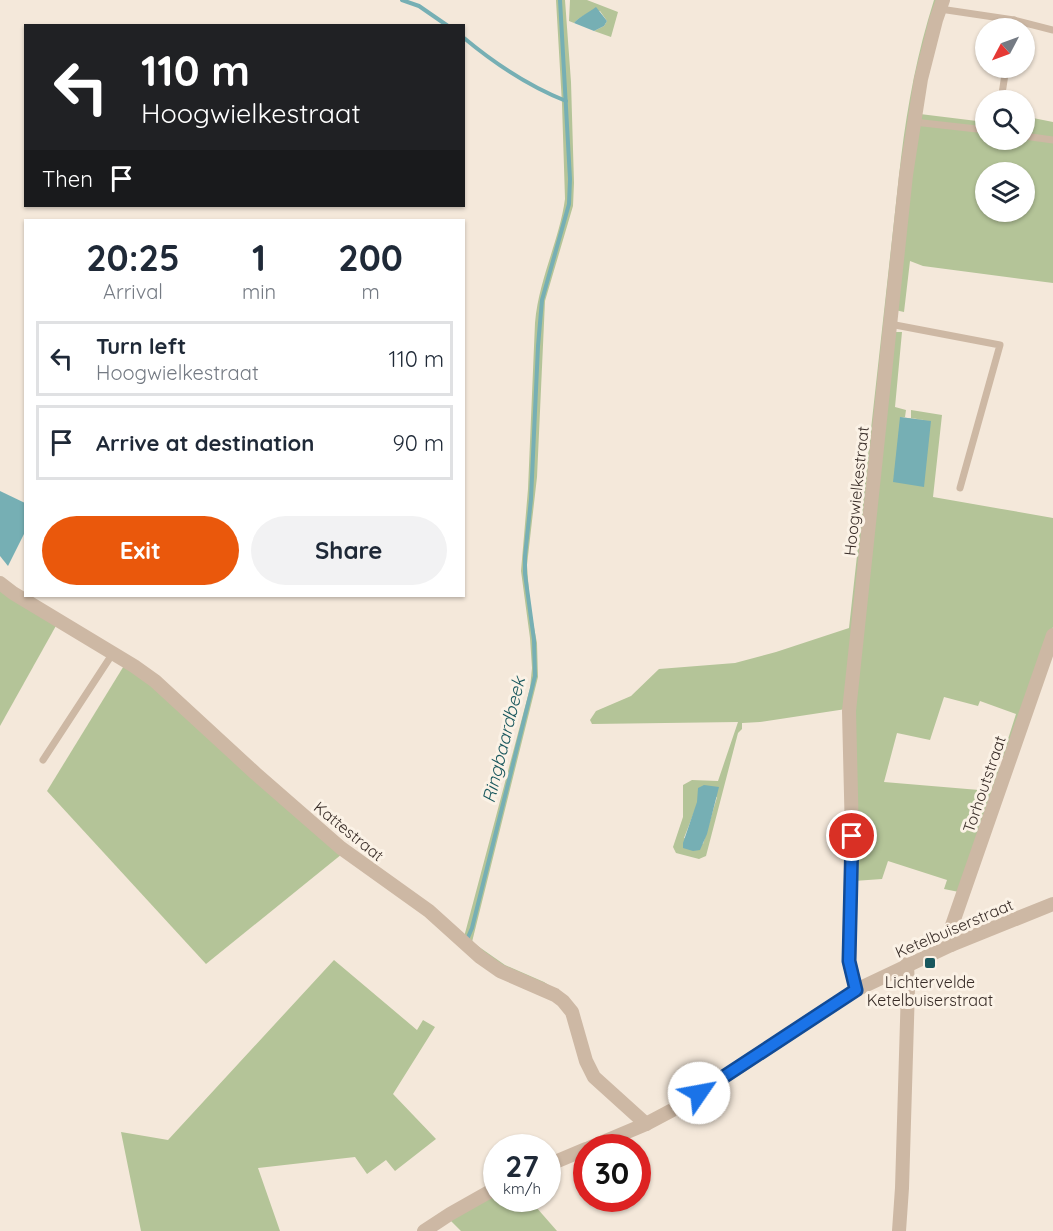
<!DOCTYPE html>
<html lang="en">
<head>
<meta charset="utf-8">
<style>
	body { margin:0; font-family:Quicksand,sans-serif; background:#f2f2f3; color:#1f2937; height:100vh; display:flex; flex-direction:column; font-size:22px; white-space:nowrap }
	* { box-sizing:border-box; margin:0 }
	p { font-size:20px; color:#747a83 }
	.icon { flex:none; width:33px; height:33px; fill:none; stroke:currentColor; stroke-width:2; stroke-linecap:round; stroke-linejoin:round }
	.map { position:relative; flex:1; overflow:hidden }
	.panel { position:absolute; left:24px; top:219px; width:441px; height:378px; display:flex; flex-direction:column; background:#fff; border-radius:0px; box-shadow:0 2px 4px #0004 }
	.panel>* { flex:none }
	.hud { position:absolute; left:24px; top:24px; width:441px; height:183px; border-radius:0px; box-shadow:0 2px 4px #0004; background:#202124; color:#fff; overflow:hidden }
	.needle { width:39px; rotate:229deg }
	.controls { position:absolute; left:975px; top:18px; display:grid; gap:12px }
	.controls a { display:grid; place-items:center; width:60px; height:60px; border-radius:50%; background:#fff; box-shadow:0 2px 4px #0004; font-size:30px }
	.speed { position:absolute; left:483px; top:1134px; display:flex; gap:12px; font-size:30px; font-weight:700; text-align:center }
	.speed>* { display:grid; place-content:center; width:78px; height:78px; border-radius:50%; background:#fff; box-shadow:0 2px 4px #0004; line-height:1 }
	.speed small { font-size:15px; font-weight:400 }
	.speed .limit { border:9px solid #d22; background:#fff; color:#111 }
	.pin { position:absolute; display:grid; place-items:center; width:51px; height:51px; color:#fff; margin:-26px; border:3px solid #fff; border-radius:50%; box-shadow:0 2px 6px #0007 }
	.me { position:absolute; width:66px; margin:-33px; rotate:57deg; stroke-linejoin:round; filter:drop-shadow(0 0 4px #0008) }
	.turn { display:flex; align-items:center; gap:21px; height:126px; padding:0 18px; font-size:27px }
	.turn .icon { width:78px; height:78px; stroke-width:2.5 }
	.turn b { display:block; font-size:42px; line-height:51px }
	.then { display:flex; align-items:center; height:57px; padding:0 18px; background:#0003; gap:12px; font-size:22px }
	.eta { display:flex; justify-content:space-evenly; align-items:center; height:102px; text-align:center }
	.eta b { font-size:36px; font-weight:700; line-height:42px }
	.action { display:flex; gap:12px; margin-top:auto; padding:12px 18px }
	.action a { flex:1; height:69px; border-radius:36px; background:#ea580c; color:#fff; font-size:24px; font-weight:700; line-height:69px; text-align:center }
	.action a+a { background:#f2f2f3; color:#1f2937 }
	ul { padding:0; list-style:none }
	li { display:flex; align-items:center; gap:18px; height:75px; margin:0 12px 9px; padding:0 6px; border:3px solid #e0e1e3; border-radius:0px }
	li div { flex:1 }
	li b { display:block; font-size:22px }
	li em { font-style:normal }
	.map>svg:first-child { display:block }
	.green { fill:#b4c498; fill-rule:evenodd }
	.water { fill:#76afb4 }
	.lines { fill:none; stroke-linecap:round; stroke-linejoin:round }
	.stream { stroke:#76afb4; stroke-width:4 }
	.lane { stroke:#cdb8a4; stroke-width:7 }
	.street { stroke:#cdb8a4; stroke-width:14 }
	.route-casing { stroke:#114b97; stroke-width:15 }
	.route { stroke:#1a73e8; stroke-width:10 }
	.poi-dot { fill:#18575d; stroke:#fbf2e6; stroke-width:2 }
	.labels { text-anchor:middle; stroke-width:6; stroke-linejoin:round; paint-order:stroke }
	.street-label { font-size:16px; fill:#382c27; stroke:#fbf2e6 }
	.poi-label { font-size:16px; fill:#382c27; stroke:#fbf2e6 }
	.water-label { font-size:18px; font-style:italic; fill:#18575d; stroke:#fbf2e6 }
</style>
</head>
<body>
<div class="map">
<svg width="1053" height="1231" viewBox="0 0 1053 1231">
	<rect width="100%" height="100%" fill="#f4e8da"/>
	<g class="green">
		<path d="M556,0H565L571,82L574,183L573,206L545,301L537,477L527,565L530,607L537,643L538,677L472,942L505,965L544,982L558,991L502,967L464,937L530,688L532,668L530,638L521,571L528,489L535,323C539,278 559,242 565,199L562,104Z"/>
		<path d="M570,0H587L618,12L611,37L594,31L604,26L607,21L600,11C591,11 580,16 574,23L569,21Z"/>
		<path d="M934,0H939L929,36L846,709L760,722L742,723V729L738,733L706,856L699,859L676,853L673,847L683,817V785L692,780L718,781L738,722L592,724L590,720L596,711L631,696L659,669L735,663L776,652L849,628L901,158C908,102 917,54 934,0ZM717,797L703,844L684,838L698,802Z"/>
		<path d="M920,114L985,122L986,140H1024L1025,120L1033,118L1053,122V283L923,266L910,261L904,312L895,310ZM986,172H1024V212H986Z"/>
		<path d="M893,332H902L895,407L906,410L905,417H900L930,421L911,418V410L942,415L933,497L1053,518V627L1022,716L1005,758H1002L1016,714L980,701L978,706L944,697L930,740L897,733L884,782L991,791L999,766L1002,769L959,892L944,889L947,880L888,861L882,879L854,881L852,723Z"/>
		<path d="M0,589L57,624L0,726Z"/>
		<path d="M125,664L136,672L342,854L206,964L47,791Z"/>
		<path d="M334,960L417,1030L423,1020L435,1027L393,1094L436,1139L395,1171L386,1160L367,1174L355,1157L258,1168L280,1231H141L121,1132L168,1140Z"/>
		<path d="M496,1195V1198L529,1199L557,1231H461L450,1220Z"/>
	</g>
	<g class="water">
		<path d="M596,7L607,21L604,26L594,31L574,23C578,18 589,12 596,7Z"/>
		<path d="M900,417L931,421L924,487L893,482Z"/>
		<path d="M0,491L25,503V532L8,566L0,556Z"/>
		<path d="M704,785L719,787L707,834L700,850L693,851L683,848V843L697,802L698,788Z"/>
	</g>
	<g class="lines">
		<g class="stream">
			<path d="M402,0L419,6L448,26"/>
			<path d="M464,38C494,63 528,86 566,101"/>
			<path d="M466,942L472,928L535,676L534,640L525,574V556L531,499L538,346L542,300L569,204L570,179L560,0"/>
		</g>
		<g class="lane">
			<path d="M940,9L1014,20L1013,28"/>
			<path d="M1014,20L1053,30"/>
			<path d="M1001,100L1006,68"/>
			<path d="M914,122L986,130"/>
			<path d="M1024,136L1053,140"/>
			<path d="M890,324L1000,345L960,488"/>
			<path d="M43,760L113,653"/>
		</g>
		<g class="street">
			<path d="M0,583L13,593L134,666L155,681L255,773L341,848L429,911L480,957L500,971L555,995L563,1001L572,1012L586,1061L594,1077L646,1124"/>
			<path d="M951,945L949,934L1053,635"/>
			<path d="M856,990L849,961L852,836L849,711L906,175L921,79L936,20L943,0"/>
			<path d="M589,1148L646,1124L680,1106L856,990L951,945L1053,904"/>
			<path d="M548,1165L586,1149"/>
			<path d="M424,1231L450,1214L496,1188"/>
			<path d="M899,1231L902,1188L908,988L907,964"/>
		</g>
	</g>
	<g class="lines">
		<g class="route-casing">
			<path id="route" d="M699,1093L856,990L849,961L852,836"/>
		</g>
		<use href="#route" class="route"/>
	</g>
	<rect class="poi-dot" x="924" y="957" width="12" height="12" rx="3"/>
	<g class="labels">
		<g class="street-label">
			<text transform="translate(856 491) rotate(-84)" y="6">Hoogwielkestraat</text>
			<text transform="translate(984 784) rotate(-71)" y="6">Torhoutstraat</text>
			<text transform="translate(349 831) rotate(39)" y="6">Kattestraat</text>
			<text transform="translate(954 928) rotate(-23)" y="6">Ketelbuiserstraat</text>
		</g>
		<g class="poi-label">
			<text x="930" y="988">Lichtervelde<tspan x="930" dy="18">Ketelbuiserstraat</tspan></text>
		</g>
		<g class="water-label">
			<text transform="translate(504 740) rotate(-76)" y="6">Ringbaardbeek</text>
		</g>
	</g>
</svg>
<div class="controls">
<a><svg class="needle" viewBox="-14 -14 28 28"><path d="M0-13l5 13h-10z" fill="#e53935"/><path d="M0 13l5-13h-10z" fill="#747a83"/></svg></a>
<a><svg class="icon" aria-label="search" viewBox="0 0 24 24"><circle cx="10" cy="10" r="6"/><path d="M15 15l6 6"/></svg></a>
<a><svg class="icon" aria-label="layers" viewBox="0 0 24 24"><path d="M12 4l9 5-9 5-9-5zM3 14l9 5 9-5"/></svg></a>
</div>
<div class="speed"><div>27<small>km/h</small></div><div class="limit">30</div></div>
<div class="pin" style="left:852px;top:836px;background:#d93025"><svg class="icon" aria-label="arrive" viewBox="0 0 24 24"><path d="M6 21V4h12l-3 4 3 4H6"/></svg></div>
<svg class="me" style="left:699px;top:1093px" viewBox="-20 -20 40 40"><circle r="19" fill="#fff"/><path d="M0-13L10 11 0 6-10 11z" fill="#1a73e8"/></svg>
<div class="hud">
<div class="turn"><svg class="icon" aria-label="left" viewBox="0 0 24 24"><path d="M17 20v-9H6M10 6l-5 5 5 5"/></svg><div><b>110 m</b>Hoogwielkestraat</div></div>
<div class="then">Then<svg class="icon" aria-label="arrive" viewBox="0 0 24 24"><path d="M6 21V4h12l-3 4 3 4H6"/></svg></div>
</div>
<section class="panel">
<div class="eta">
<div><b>20:25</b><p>Arrival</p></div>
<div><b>1</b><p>min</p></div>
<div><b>200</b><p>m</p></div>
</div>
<ul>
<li><svg class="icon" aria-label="left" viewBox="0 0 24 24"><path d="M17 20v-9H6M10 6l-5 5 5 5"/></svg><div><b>Turn left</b><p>Hoogwielkestraat</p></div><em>110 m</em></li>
<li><svg class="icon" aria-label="arrive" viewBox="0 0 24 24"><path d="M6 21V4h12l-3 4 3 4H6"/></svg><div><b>Arrive at destination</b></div><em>90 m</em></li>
</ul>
<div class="action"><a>Exit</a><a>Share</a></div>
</section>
</div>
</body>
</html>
